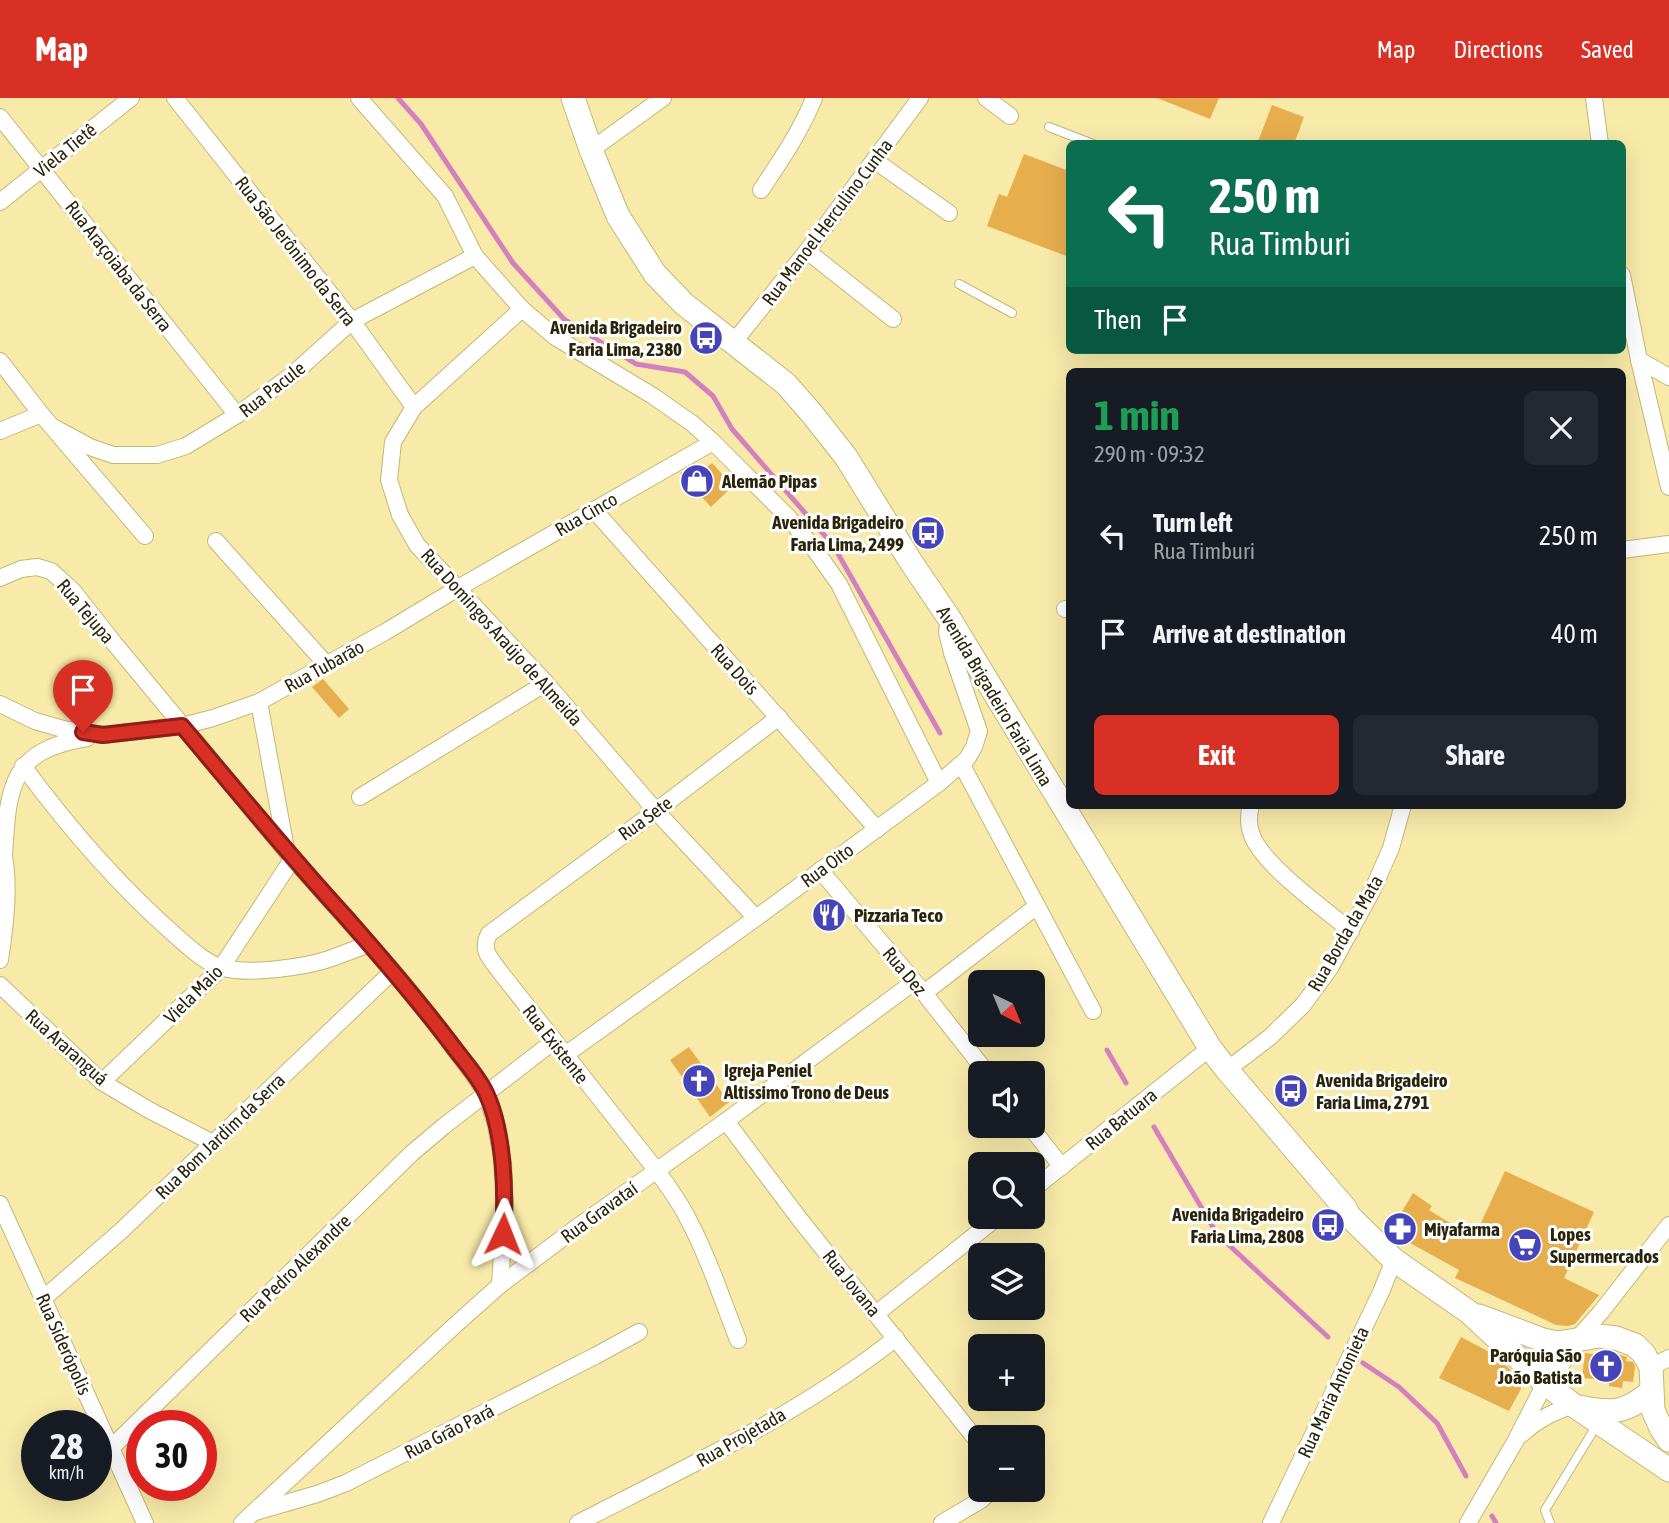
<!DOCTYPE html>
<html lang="en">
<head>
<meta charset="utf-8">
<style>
	body { margin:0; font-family:"Asap Condensed",sans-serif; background:#242831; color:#f1f3f6; height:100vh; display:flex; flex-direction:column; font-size:26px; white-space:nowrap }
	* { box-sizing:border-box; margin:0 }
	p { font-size:23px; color:#9ea1a6 }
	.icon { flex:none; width:38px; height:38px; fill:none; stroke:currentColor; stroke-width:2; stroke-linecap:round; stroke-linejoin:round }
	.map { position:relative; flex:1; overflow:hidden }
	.sheet { position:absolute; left:1066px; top:270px; width:560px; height:441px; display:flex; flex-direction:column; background:#171b24; border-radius:10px; box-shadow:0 7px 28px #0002 }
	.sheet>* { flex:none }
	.guide { position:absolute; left:1066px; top:42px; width:560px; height:214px; border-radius:10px; box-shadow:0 7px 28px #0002; background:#0b6e4f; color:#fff; overflow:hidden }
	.needle { width:46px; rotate:137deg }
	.controls { position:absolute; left:968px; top:872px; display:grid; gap:14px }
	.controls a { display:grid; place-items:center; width:77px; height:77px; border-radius:10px; background:#171b24; box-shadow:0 7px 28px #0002; font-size:35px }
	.speed { position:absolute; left:21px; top:1312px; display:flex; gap:14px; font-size:35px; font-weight:700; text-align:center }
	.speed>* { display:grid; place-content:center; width:91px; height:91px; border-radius:50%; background:#171b24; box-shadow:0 7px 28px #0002; line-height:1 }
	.speed small { font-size:18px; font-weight:400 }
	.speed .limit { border:10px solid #d22; background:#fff; color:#111 }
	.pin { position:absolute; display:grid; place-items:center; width:60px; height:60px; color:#fff; margin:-72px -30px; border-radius:50% 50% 50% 0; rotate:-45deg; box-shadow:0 0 7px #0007 }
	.pin .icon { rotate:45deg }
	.me { position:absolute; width:77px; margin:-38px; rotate:2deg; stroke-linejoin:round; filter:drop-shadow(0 0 5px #0008) }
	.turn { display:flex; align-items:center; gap:24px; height:147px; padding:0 28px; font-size:32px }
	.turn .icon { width:91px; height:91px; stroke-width:2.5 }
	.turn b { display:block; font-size:49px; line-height:60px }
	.then { display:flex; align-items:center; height:66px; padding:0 28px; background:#0003; gap:14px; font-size:26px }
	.round { display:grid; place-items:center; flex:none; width:74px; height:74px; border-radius:10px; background:#242831 }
	.summary { display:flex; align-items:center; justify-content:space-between; height:119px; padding:0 28px }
	h1 { font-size:42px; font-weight:700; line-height:52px; color:#1e9e55 }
	.action { display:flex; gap:14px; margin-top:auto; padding:14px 28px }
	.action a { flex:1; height:80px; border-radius:10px; background:#d93025; color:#fff; font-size:28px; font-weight:700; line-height:80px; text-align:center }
	.action a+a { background:#242831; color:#f1f3f6 }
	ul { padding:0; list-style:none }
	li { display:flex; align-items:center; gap:21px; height:98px; padding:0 28px }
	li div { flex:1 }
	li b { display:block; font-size:26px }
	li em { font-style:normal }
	header { display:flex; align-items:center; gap:42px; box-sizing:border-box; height:98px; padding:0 35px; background:#d93025; color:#fff }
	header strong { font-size:33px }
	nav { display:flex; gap:38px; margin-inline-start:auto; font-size:24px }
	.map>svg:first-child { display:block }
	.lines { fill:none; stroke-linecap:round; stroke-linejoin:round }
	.stream { stroke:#d580be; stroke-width:5 }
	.building { fill:#e7ae4e }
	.service-casing { stroke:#c4b777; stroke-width:10 }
	.minor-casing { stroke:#c4b777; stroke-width:18 }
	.secondary-casing { stroke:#c4b777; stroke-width:25 }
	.service { stroke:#fff; stroke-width:8 }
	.minor { stroke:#fff; stroke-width:16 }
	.secondary { stroke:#fff; stroke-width:23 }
	.route-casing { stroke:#8d1f18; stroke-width:18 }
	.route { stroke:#d93025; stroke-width:12 }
	.labels { text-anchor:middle; stroke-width:6; stroke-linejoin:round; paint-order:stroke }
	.street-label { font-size:19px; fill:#2a250a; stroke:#fff }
	.poi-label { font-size:19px; font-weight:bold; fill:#2a250a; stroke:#fff; text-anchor:start }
</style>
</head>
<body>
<header>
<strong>Map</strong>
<nav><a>Map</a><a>Directions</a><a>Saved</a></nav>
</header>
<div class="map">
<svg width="1669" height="1425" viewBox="0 0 1669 1425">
	<rect width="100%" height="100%" fill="#f8eaa9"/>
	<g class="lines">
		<g class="stream">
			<path d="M398,0L421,26L513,165L564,221L636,266L685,274L713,298L732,331L833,447L940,635"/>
			<path d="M1107,952L1126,985"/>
			<path d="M1154,1029L1217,1136L1328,1239"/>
			<path d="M1363,1265L1399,1289L1437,1325L1466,1378"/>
			<path d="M1492,1418L1496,1425"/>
		</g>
	</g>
	<g class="building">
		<path d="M1157,0H1219L1210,21Z"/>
		<path d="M1272,7L1304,19L1294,46H1257Z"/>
		<path d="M1024,56L1069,73V159L987,128L999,96L1007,99Z"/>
		<path d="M712,365L733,388L711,409L680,375L693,368L700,375Z"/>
		<path d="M323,581L349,611L339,620L312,589Z"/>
		<path d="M689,949L729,1004L710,1019L670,962Z"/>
		<path d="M1505,1073L1594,1114L1564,1180L1599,1197L1575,1226L1568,1228L1556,1227L1455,1180L1459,1172L1390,1134L1413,1095L1432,1108L1429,1112L1474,1140Z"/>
		<path d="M1461,1239L1495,1257L1520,1281L1521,1291L1509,1313L1439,1280Z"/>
		<path d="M1611,1254L1627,1259L1626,1263L1633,1264L1635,1268L1633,1284L1623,1283L1622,1290L1609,1288V1282L1582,1280L1585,1255L1610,1258Z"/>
	</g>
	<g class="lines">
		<g class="service-casing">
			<g id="service">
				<path d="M1049,29L1093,46"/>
				<path d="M959,186L1012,215"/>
				<path d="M1550,1425L1545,1412L1598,1325"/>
			</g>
		</g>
		<g class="minor-casing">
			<g id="minor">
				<path d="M175,0L352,223L414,309"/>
				<path d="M359,0L445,98L475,158L522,211L555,239L653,298L693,326L713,344L788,419L815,452L839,486L939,685"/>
				<path d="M986,0L1010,18"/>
				<path d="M1594,0L1600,46"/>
				<path d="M0,19L237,317"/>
				<path d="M591,52L663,0"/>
				<path d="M874,62L949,115"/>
				<path d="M761,92C781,62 801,33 814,0"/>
				<path d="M0,104L131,0"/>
				<path d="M807,153L893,221"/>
				<path d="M1622,177L1639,262L1669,389"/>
				<path d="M522,211L414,309L393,344L389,382L400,417L417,447L546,585L656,713L756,820"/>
				<path d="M733,245L807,153L920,0"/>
				<path d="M1639,262L1669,279"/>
				<path d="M0,263L41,316L145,438"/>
				<path d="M53,329L90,349L113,357H157L186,348L237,317L292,277L352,223L475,158"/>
				<path d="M0,333L41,316"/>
				<path d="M594,412L877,731"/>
				<path d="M216,443L326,566"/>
				<path d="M1622,452L1669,446"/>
				<path d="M0,480L21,471L37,469L51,473L73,493L114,545L287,754L393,873L432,921L471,973L486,995L496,1027L503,1065L505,1110L500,1187"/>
				<path d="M1065,511H1069"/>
				<path d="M259,604L286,751"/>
				<path d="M0,606L35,623L63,631L103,637L182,628L213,620L259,604L385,534L458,490L713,344"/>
				<path d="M962,667L1093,913"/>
				<path d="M23,668C68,729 119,788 176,838C190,850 206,866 224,870C249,877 305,869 329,861C343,856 356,851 369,846"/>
				<path d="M360,699L546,585"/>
				<path d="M1251,707C1249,715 1248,726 1251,734C1258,764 1326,812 1351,833"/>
				<path d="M4,758C8,689 10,652 87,640"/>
				<path d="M820,772L924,895L987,975"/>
				<path d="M0,862C5,829 11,782 2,750"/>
				<path d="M0,887L102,984L149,1012L213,1045"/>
				<path d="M924,895L1037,808"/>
				<path d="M565,957L756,820L939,685L967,661L974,649L979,633L952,555L947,534L949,522"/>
				<path d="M1227,972L1270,939L1303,907L1330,870L1373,791L1391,750L1403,707"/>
				<path d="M102,984L221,870L293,760"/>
				<path d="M726,1023L801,1123L980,1346"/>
				<path d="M1029,1027L1062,1069"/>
				<path d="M1032,1092L1210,950"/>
				<path d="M0,1106L145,1425"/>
				<path d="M44,1200L121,1133L393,873"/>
				<path d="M877,1215L999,1118"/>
				<path d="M738,1242C722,1201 708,1158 687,1119C679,1103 668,1088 657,1073L501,875C491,861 480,853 489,836L656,713L779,619"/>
				<path d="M1576,1242L1601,1214L1669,1127"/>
				<path d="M1651,1269L1669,1260"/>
				<path d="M1522,1336C1538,1321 1554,1314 1573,1307"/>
				<path d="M110,1351L412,1055L444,1028L554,943"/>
				<path d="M255,1414L317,1396L346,1385L595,1258L639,1234"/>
				<path d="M242,1425L453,1229L500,1187L576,1130L726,1023L914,884"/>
				<path d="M578,1425C687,1369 800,1316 896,1240"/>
				<path d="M942,1425L981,1402L993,1391"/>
				<path d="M1271,1425L1381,1194L1394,1162"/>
				<path d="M1468,1425L1516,1342L1545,1285"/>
			</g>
		</g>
		<g class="secondary-casing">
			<g id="secondary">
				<path d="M573,0L591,52L618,118L655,176L684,206L786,286L813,317L846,359L911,464L949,520L1210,950L1227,972L1345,1110L1349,1118L1394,1162L1469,1214L1545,1285L1573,1307L1669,1372"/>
				<path d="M1479,1218L1543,1242L1558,1245L1599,1238L1616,1240L1635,1247L1644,1256L1651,1269L1653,1312L1661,1330L1669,1342"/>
				<path d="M1545,1285L1562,1259L1575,1243"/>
				<path d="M1579,1309C1612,1316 1625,1315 1651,1294"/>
			</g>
		</g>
		<use href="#service" class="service"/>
		<use href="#minor" class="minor"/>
		<use href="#secondary" class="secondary"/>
	</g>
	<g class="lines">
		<g class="route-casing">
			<path id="route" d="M83,634L103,637L182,628C236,692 288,756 344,817C380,858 416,900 449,943C461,960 477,976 486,995C504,1033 506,1094 503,1136"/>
		</g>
		<use href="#route" class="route"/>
	</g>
	<defs>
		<g id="bus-disc" transform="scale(1.75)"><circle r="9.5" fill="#4644b9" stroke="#fff"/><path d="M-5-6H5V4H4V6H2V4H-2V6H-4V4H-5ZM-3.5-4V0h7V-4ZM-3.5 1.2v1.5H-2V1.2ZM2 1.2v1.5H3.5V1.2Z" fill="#fff"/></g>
		<g id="shop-disc" transform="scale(1.75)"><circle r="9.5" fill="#4644b9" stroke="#fff"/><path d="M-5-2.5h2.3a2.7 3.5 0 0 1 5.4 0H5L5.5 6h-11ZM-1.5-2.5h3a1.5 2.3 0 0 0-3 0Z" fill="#fff"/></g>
		<g id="restaurant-disc" transform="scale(1.75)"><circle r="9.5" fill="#4644b9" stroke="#fff"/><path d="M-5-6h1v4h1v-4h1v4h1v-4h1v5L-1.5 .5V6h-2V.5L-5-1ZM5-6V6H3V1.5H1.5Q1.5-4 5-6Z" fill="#fff"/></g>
		<g id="church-disc" transform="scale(1.75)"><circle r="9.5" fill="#4644b9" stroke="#fff"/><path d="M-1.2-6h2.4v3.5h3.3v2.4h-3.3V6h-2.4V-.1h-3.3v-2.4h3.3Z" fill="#fff"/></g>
		<g id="pharmacy-disc" transform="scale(1.75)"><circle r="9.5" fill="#4644b9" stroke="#fff"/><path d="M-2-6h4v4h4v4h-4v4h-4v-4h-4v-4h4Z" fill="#fff"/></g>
		<g id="supermarket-disc" transform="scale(1.75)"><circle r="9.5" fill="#4644b9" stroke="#fff"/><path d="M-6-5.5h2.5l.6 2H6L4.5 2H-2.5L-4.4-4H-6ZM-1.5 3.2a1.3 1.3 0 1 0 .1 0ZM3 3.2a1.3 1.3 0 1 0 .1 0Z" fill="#fff"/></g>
	</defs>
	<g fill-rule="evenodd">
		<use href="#bus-disc" x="706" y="240"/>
		<use href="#shop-disc" x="697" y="383"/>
		<use href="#bus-disc" x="928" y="435"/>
		<use href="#restaurant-disc" x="829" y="817"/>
		<use href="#church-disc" x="699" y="983"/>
		<use href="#bus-disc" x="1291" y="993"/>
		<use href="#bus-disc" x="1328" y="1127"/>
		<use href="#pharmacy-disc" x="1400" y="1131"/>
		<use href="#supermarket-disc" x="1525" y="1147"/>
		<use href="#church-disc" x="1606" y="1268"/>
	</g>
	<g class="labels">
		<g class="street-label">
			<text transform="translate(65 52) rotate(-39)" y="7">Viela Tietê</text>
			<text transform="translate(827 124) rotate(-53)" y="7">Rua Manoel Herculino Cunha</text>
			<text transform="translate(296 153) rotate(52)" y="7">Rua São Jerônimo da Serra</text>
			<text transform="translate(119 168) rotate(52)" y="7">Rua Araçoiaba da Serra</text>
			<text transform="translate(272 291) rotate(-38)" y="7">Rua Pacule</text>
			<text transform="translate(586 416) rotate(-30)" y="7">Rua Cinco</text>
			<text transform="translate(86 513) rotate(50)" y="7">Rua Tejupa</text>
			<text transform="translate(502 539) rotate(48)" y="7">Rua Domingos Araújo de Almeida</text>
			<text transform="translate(324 568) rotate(-29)" y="7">Rua Tubarão</text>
			<text transform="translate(735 571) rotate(48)" y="7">Rua Dois</text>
			<text transform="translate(995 598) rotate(59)" y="7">Avenida Brigadeiro Faria Lima</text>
			<text transform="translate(645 720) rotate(-36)" y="7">Rua Sete</text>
			<text transform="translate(827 767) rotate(-36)" y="7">Rua Oito</text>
			<text transform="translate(1345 835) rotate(-60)" y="7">Rua Borda da Mata</text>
			<text transform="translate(905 873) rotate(50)" y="7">Rua Dez</text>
			<text transform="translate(193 896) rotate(-45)" y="7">Viela Maio</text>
			<text transform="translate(556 946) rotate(52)" y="7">Rua Existente</text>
			<text transform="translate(67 949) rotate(42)" y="7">Rua Araranguá</text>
			<text transform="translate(1121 1021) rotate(-39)" y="7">Rua Batuara</text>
			<text transform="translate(220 1038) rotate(-44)" y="7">Rua Bom Jardim da Serra</text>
			<text transform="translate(599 1114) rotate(-36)" y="7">Rua Gravataí</text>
			<text transform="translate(295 1170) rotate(-44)" y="7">Rua Pedro Alexandre</text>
			<text transform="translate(852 1185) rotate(51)" y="7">Rua Jovana</text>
			<text transform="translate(64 1246) rotate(66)" y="7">Rua Siderópolis</text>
			<text transform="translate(1333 1294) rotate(-65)" y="7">Rua Maria Antonieta</text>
			<text transform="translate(449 1333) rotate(-27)" y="7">Rua Grão Pará</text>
			<text transform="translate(741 1339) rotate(-30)" y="7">Rua Projetada</text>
		</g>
		<g class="poi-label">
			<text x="682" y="236" text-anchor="end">Avenida Brigadeiro<tspan x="682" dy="22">Faria Lima, 2380</tspan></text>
			<text x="722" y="390">Alemão Pipas</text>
			<text x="904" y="431" text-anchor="end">Avenida Brigadeiro<tspan x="904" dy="22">Faria Lima, 2499</tspan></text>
			<text x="854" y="824">Pizzaria Teco</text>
			<text x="724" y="979">Igreja Peniel<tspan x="724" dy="22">Altissimo Trono de Deus</tspan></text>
			<text x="1316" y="989">Avenida Brigadeiro<tspan x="1316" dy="22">Faria Lima, 2791</tspan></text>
			<text x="1304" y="1123" text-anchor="end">Avenida Brigadeiro<tspan x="1304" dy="22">Faria Lima, 2808</tspan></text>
			<text x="1424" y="1138">Miyafarma</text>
			<text x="1550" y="1143">Lopes<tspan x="1550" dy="22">Supermercados</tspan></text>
			<text x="1582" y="1264" text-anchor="end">Paróquia São<tspan x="1582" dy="22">João Batista</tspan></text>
		</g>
	</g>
</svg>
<div class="controls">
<a><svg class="needle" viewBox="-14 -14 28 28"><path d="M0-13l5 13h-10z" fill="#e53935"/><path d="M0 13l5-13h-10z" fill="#9ea1a6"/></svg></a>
<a><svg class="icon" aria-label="sound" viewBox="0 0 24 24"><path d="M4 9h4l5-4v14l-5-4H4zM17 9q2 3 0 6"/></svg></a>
<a><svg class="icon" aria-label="search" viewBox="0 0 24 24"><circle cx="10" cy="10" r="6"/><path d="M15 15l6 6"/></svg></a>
<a><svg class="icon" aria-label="layers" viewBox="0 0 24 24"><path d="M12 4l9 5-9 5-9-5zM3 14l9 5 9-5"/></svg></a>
<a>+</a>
<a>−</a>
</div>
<div class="speed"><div>28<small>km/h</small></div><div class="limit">30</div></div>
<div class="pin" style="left:83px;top:634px;background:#d93025"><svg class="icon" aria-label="arrive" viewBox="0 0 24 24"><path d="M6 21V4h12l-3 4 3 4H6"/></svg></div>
<svg class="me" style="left:503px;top:1136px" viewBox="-20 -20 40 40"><path d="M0-17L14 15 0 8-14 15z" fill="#d93025" stroke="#fff" stroke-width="4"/></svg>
<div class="guide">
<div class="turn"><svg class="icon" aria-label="left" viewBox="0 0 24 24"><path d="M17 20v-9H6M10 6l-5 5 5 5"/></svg><div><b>250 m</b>Rua Timburi</div></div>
<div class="then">Then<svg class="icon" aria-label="arrive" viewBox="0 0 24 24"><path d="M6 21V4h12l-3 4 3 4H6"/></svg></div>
</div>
<section class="sheet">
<div class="summary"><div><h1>1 min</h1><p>290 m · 09:32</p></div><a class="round"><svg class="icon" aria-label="close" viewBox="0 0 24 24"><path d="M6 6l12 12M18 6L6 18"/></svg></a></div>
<ul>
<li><svg class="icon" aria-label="left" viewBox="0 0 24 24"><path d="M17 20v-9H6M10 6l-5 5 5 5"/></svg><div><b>Turn left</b><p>Rua Timburi</p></div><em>250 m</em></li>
<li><svg class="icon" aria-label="arrive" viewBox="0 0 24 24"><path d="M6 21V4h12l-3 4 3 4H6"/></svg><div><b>Arrive at destination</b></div><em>40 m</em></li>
</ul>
<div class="action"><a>Exit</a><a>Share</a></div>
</section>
</div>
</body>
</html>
